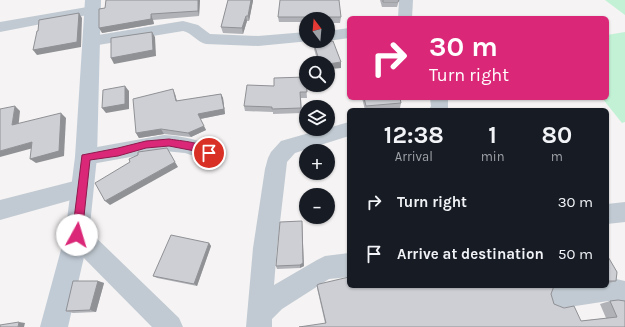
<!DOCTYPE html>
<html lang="en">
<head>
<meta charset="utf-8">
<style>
	body { margin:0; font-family:Karla,sans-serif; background:#20242c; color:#f1f3f6; height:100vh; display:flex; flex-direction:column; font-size:15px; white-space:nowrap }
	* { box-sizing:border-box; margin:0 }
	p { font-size:13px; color:#9ea1a6 }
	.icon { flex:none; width:22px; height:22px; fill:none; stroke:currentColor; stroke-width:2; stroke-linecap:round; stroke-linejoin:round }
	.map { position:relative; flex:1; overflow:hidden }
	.panel { position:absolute; left:347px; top:108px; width:262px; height:180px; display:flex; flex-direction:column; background:#171b24; border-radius:6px; box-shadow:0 1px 3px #0004 }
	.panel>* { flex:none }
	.banner { position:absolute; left:347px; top:16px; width:262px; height:84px; border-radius:6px; box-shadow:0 1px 3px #0004; background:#db2777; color:#fff; overflow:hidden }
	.needle { width:26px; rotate:344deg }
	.buttons { position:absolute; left:299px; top:12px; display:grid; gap:8px }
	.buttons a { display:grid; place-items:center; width:36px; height:36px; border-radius:50%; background:#171b24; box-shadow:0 1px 3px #0004; font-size:20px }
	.pin { position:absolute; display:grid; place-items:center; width:34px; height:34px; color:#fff; margin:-17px; border:2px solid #fff; border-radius:50%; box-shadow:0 1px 4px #0007 }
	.me { position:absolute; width:44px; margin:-22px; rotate:6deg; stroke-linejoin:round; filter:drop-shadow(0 0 3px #0008) }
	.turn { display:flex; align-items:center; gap:14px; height:84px; padding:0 16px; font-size:18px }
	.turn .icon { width:52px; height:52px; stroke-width:2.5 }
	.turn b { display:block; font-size:28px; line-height:34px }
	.eta { display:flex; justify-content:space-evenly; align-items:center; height:68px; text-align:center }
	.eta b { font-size:24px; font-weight:700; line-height:28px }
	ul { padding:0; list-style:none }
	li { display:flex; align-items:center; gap:12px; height:52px; padding:0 16px }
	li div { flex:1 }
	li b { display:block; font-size:15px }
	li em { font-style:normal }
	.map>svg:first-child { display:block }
	.green { fill:#c3f1d5 }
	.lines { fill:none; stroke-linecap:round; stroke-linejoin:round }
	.minor { fill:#c1cad2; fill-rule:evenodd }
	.secondary { fill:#c1cbd6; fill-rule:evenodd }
	.wall { fill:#b0b2b7 }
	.shaded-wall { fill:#909195 }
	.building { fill:#cdcfd5; stroke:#909195 }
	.route { fill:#db2777; stroke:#8e194d }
</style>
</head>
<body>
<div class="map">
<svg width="625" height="327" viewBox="0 0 625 327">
	<rect width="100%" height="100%" fill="#f5f3f3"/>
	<g class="green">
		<path d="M605,0H625V15Z"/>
		<path d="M625,32V122L622,123L602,98H607V35Z"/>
	</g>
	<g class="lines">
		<g class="minor">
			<path d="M399,0H413L412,18H398Z"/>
			<path d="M93,6L98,7L100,10L98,13L0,32V22Z"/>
			<path d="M183,21L198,25L210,34L258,36L306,32V41H310L258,46L206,44C197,42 192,33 183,31L92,46L86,45L84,41L86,37L92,36Z"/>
			<path d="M349,28V38L328,41V31Z"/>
			<path d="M430,98H448V110H429L431,106Z"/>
			<path d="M349,122V136L295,153L287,162L277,248L274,285L317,260L325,256L349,253V277L329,279L282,309L272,319V327H246L253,248L265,169L268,158L271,152L281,141L323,129H328V128Z"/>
			<path d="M164,135C183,136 199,140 216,147L219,153L216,159L209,161L185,153L164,151L86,165L79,163L76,157L79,151L86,149Z"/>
			<path d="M82,179L89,181L92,188L89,195L0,220V200Z"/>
			<path d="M625,202V222L607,224V204Z"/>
			<path d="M77,224L85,227L179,318L183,327H152L69,243L66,235L69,227Z"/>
			<path d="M607,277L625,281V305L608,301L556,309L547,306L544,297L547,288L553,286H607Z"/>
		</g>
		<path class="secondary" d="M85,0H101L97,157L89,235L68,327H40L65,235L75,157Z"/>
	</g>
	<g class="wall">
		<path d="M106,0H200L199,16L153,20L154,24L102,33L105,8Z"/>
		<path d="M228,0H253L249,21H247L243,34L223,33L221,27Z"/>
		<path d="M380,0H399L397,7H382Z"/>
		<path d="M278,17H341L340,23H328V19H306V22H279Z"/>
		<path d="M314,44L341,68L328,69V63H318L314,49Z"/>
		<path d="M306,85L307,98H301L302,113L273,114V112L245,111L244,106L274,86Z"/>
		<path d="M175,94L177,101L221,94L223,98L225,114L200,119L206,130L191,137L164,134L139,138L136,133Z"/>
		<path d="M362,98H400L401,103L400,108L365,110Z"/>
		<path d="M280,222L304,266L300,268L277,269L276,266Z"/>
		<path d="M209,243L211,246L197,286L157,278L153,276Z"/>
		<path d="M607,255L616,281L607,284Z"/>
		<path d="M98,281L104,283L96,312L73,313L66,311Z"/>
		<path d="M317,285L551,294L554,304L581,321L606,318L600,304L610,301L625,327L325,323L317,288Z"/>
	</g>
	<g class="shaded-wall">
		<path d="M198,0H200L199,16L198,11Z"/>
		<path d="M251,0H253V1L249,21L248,16Z"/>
		<path d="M79,13L82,18L81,47L37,55L33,50Z"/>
		<path d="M151,14L153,20L154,24L102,33L99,28Z"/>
		<path d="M246,16L247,21L243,34L242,28Z"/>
		<path d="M152,32L155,37L156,56L114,64L111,58Z"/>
		<path d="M341,62V68L328,69V64Z"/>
		<path d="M125,86L129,91V109L106,113L102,108Z"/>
		<path d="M173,89L175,94L178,106L176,101Z"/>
		<path d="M221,94L223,98L225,114L200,119L198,114Z"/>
		<path d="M15,106L20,111L18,130L12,125Z"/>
		<path d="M61,113L66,118L64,156L36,163L30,159Z"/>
		<path d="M204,126L206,130L191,137L188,133Z"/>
		<path d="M161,129L164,134L139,138L136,133Z"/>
		<path d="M32,142L37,147L0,157V151Z"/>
		<path d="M175,162L178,167L110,205L105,201Z"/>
		<path d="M302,221L304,266L300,268V265Z"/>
		<path d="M209,243L211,246L197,286L194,284Z"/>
		<path d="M98,281L104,283L96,312L90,310Z"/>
		<path d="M19,322L25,323L24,327H18Z"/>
	</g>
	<g class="building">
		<path d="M106,0H198V11L151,14V19L99,28V9L105,8Z"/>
		<path d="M228,0H251L248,16H246L242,28L221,27Z"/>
		<path d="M280,0H339L341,17H278Z"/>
		<path d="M383,0H399L398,2H383Z"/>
		<path d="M79,13L77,42L33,50L37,31H38L39,20Z"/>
		<path d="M152,32L153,50L111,58V38Z"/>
		<path d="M333,41L341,62L328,64V63H320L314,44Z"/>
		<path d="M306,77L307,92H300L301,108L272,109V107L244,106L247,85L274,86V78Z"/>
		<path d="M125,86V104L102,108L103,90Z"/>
		<path d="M173,89L176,101L221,94L224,109L198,114L204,126L188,133L161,129L136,133L133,99Z"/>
		<path d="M364,98H400L401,103L366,106Z"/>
		<path d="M15,106L12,125L61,113L59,151L30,159L32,142L0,151V109Z"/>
		<path d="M167,148L175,162L105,201L95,183L130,162L129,159L138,155V152Z"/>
		<path d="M302,221L303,263L300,265L276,266L280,222Z"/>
		<path d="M171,235L209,243L194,284L153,276Z"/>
		<path d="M607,255L617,272L616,281H607Z"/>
		<path d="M349,277V286H554L551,294L554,304L564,308L574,306L581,321L617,317L610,301L618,300L625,301V327H299L326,323L317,285L319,284Z"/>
		<path d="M73,281H98L90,310L66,311Z"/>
		<path d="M19,322L18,327H0V325Z"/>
	</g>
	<path class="route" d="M169,139C180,141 207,142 213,153L209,157L195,151L169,146L146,148L118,156L90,160L82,235L81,239L77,240L73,239L72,235L82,155L118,148L146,141Z"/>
</svg>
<div class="buttons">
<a><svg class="needle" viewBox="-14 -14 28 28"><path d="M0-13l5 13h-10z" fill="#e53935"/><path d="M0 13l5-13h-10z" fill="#9ea1a6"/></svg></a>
<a><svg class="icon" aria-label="search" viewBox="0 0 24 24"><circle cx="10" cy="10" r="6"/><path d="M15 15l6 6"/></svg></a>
<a><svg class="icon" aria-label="layers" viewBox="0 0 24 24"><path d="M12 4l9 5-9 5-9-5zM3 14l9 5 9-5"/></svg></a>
<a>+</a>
<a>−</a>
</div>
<div class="pin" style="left:209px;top:153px;background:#d93025"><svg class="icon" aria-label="arrive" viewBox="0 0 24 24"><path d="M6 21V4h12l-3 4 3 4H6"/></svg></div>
<svg class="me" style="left:77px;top:235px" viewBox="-20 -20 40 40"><circle r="19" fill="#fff"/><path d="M0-13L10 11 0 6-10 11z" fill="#db2777"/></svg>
<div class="banner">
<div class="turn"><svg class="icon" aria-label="right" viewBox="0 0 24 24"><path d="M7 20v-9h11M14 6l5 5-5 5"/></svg><div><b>30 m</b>Turn right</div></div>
</div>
<section class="panel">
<div class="eta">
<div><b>12:38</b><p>Arrival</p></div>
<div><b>1</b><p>min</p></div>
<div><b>80</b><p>m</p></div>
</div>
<ul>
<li><svg class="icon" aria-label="right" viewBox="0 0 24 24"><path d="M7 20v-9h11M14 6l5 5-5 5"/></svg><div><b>Turn right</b></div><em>30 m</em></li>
<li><svg class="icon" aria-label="arrive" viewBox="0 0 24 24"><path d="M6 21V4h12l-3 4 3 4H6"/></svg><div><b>Arrive at destination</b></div><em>50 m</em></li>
</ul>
</section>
</div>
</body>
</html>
